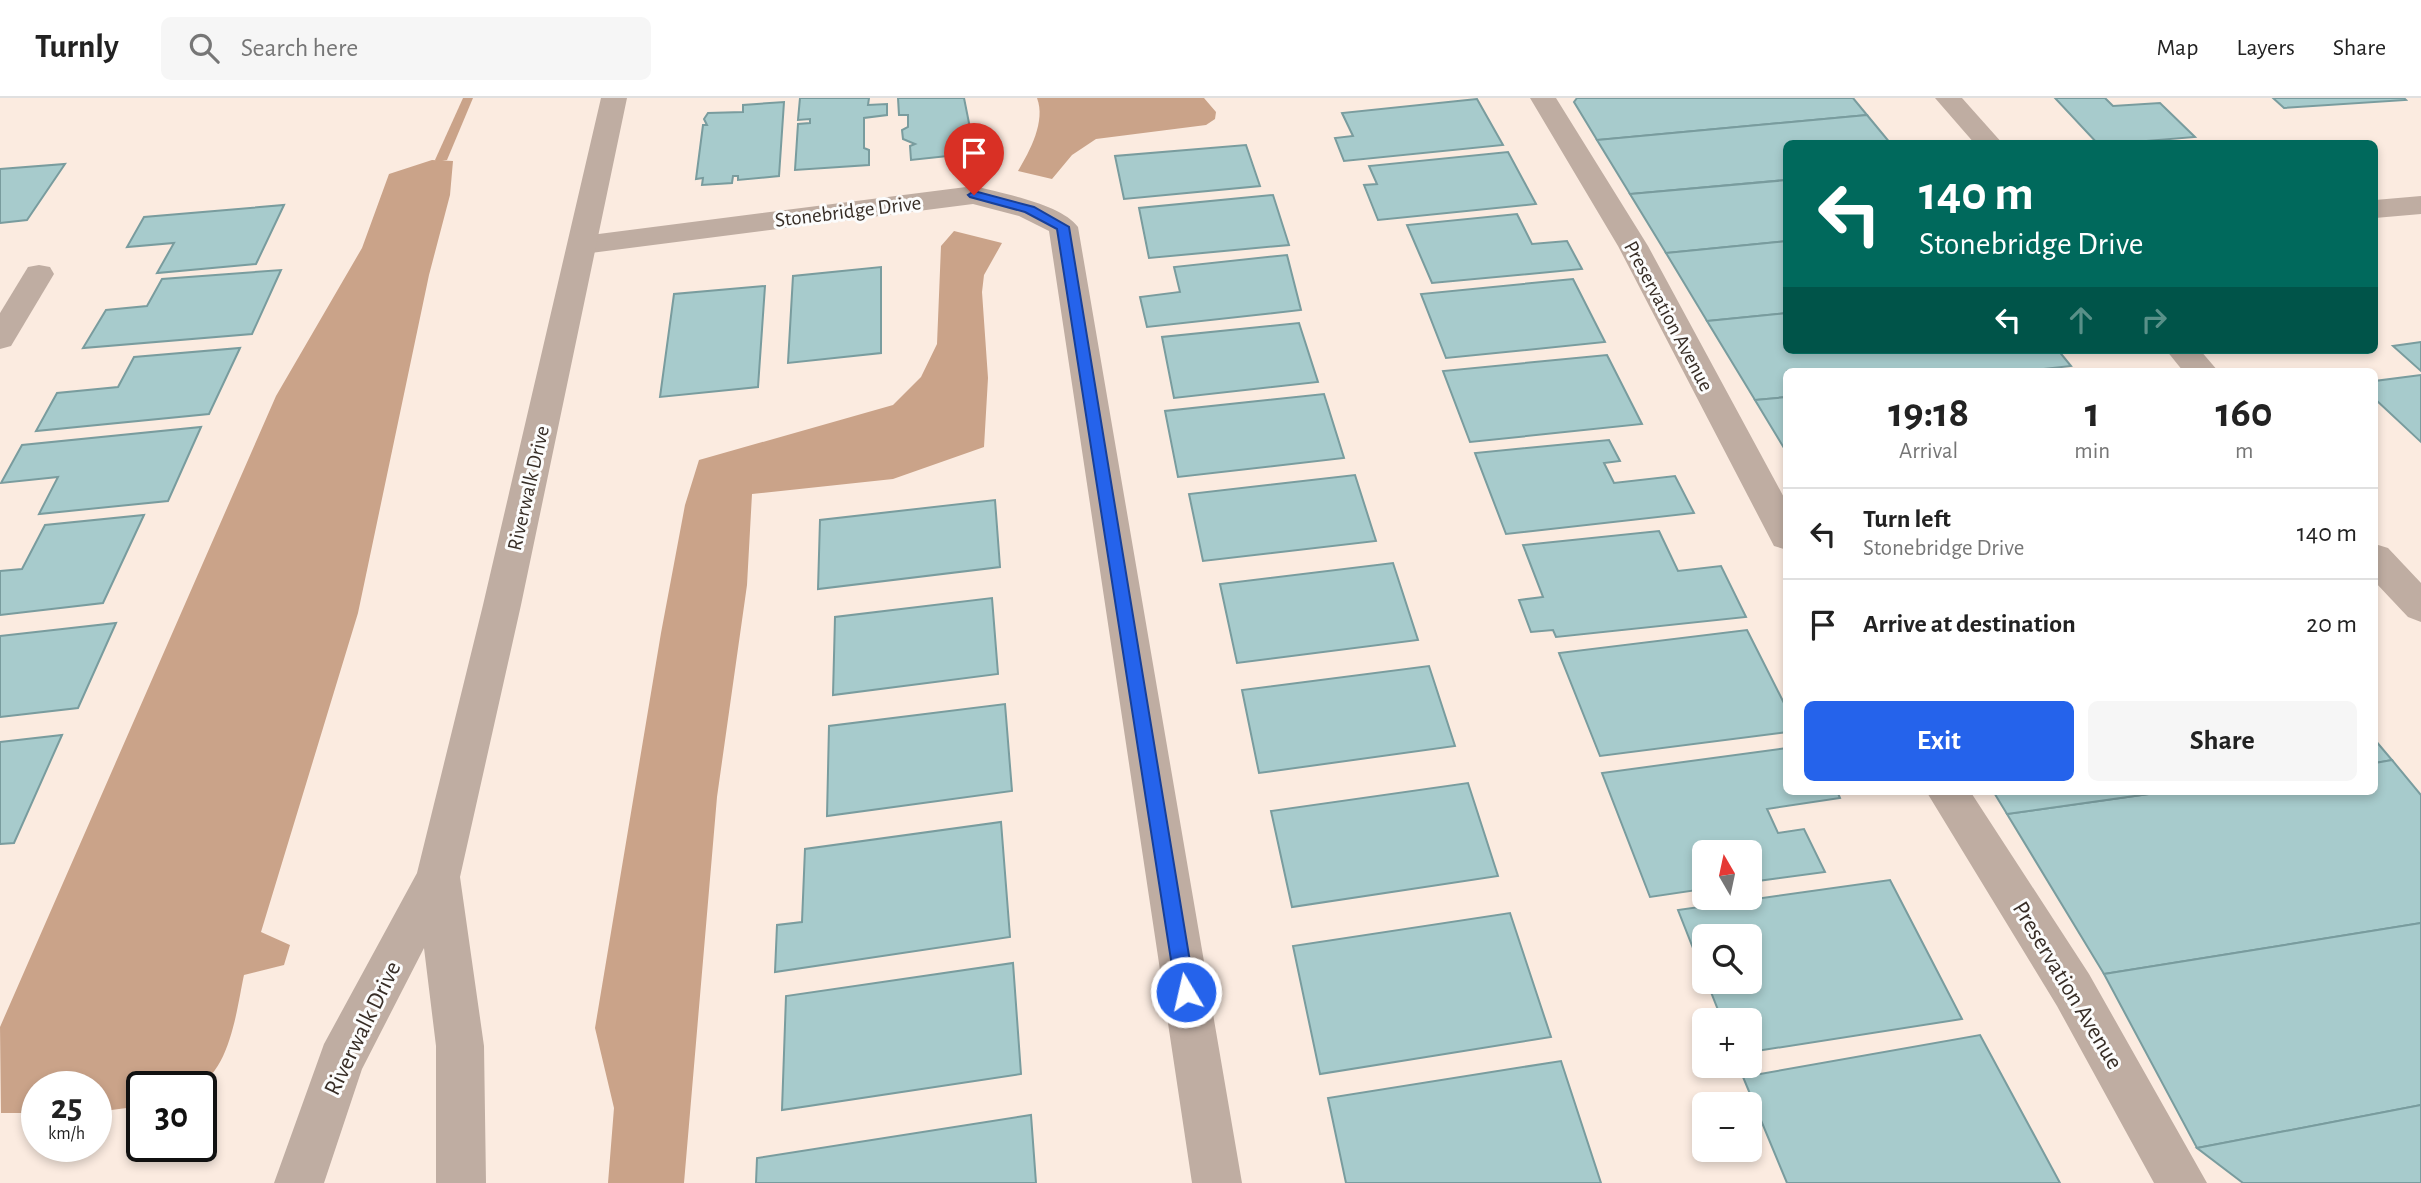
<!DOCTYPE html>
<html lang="en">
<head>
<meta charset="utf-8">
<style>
	body { margin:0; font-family:"Alegreya Sans",sans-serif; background:#f6f6f6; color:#222; height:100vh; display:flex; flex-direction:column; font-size:26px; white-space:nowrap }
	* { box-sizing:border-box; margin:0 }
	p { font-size:23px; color:#767676 }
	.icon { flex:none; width:38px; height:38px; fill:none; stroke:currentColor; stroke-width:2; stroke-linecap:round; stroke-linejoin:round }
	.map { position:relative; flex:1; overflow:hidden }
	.panel { position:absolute; left:1783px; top:270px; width:595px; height:427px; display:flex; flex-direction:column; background:#fff; border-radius:10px; box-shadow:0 4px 10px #0003 }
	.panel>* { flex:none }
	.banner { position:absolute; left:1783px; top:42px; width:595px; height:214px; border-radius:10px; box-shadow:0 4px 10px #0003; background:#00695c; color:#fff; overflow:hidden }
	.needle { width:46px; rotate:351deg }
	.buttons { position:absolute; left:1692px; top:742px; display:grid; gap:14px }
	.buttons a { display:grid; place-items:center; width:70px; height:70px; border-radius:10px; background:#fff; box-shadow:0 4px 10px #0003; font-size:35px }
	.speed { position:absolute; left:21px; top:973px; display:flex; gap:14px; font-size:35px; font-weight:700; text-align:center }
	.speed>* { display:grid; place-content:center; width:91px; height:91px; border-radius:50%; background:#fff; box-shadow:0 4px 10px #0003; line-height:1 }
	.speed small { font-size:18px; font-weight:400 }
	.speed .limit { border:4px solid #111; border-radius:10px; background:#fff; color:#111 }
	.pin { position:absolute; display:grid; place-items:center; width:60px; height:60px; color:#fff; margin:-72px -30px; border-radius:50% 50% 50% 0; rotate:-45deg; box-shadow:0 0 7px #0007 }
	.pin .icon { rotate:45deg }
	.me { position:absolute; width:77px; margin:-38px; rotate:351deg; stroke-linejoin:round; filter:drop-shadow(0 0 5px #0008) }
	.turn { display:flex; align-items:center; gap:24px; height:147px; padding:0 21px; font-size:32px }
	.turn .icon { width:91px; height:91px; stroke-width:2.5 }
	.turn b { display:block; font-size:49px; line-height:60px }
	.lanes { display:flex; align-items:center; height:66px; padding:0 21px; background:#0003; justify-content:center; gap:35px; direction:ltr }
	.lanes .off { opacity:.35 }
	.eta { display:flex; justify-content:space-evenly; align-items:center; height:119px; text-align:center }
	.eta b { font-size:42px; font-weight:700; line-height:49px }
	.action { display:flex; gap:14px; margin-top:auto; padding:14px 21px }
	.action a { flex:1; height:80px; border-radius:10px; background:#2563eb; color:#fff; font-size:28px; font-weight:700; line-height:80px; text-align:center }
	.action a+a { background:#f6f6f6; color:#222 }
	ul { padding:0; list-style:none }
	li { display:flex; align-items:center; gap:21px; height:91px; padding:0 21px; border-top:2px solid #e0e0e0 }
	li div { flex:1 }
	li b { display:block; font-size:26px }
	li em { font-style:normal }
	header { display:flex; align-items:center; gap:42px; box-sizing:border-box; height:98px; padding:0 35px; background:#fff; border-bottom:2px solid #e0e0e0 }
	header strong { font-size:33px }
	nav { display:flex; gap:38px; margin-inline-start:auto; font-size:24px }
	.search { width:490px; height:63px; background:#f6f6f6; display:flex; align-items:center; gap:18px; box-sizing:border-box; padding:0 24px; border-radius:10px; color:#767676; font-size:26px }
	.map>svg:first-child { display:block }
	.water { fill:#caa389 }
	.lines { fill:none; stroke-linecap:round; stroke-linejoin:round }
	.stream { fill:#caa389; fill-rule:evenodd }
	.building { fill:#a7cbcc; stroke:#799c9e; stroke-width:2 }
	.minor { fill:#bfada2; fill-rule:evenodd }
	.tertiary { fill:#bfada2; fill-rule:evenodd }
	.route { fill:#2563eb; stroke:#184099; stroke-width:2 }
	.labels { text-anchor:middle; stroke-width:6; stroke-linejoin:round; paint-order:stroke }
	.street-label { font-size:21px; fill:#372d26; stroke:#fcfcfc }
	.near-street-label { font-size:24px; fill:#372d26; stroke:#fcfcfc }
</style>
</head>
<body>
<header>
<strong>Turnly</strong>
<div class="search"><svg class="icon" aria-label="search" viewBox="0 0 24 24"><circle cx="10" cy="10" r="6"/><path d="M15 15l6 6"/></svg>Search here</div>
<nav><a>Map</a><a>Layers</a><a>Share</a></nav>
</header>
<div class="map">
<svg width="2421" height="1085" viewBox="0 0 2421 1085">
	<rect width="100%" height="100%" fill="#fbebe0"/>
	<g class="water">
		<path d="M1037,0H1204L1216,14L1215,21L1206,27L1096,41L1072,57L1052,81L1018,73C1030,53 1046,23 1037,0Z"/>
		<path d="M432,62L453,63L450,97L429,177L358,515L261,834L290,847L284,867L244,877C237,908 230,981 191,989C175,992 157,989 142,989V1008L96,1014V989H37V1015H1L0,929L276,298L362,150L389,76Z"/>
		<path d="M954,133L1002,145L984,177L982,194L988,280L984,349L893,381L752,396L747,487L717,699L684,1085H608L614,1010L595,930L661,535L685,407L699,362L893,307L921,279L937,246L941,148Z"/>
	</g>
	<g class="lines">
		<path class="stream" d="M463,0H473L447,62L437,64L435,62Z"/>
	</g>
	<g class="building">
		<path d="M800,0H869L868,7L887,6V17L864,20V50L869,52V67L795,72L798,26L810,25V21L798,22Z"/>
		<path d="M898,0H964L975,55L911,62L910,48L915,46L903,41L902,32L908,29V17H899Z"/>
		<path d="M1577,0H1853L1867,17L1597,42L1574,4Z"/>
		<path d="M2055,0H2105L2113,8L2160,5L2195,39L2145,43L2147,46H2098Z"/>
		<path d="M2273,0H2404L2406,2L2284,10Z"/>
		<path d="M1477,1L1503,47L1344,63L1335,40L1353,38L1342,15Z"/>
		<path d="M784,4L779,78L738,82V78H733L732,85L702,87L703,80L696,81L703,27H707L704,21L708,15L743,14V7Z"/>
		<path d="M1867,17L1891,46H1787V82L1630,96L1597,42Z"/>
		<path d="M1246,47L1260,88L1124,101L1115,58Z"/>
		<path d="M1508,54L1536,106L1378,122L1364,87L1377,86L1369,68Z"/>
		<path d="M65,66L27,122L0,125V71Z"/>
		<path d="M1787,82V143L1666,155L1630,96Z"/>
		<path d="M1273,97L1289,147L1149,160L1139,110Z"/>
		<path d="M284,107L256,166L157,175L174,145L127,149L144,119Z"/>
		<path d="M1517,116L1532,146L1567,143L1582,171L1432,185L1407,127Z"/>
		<path d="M1787,143V215L1707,223L1666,155Z"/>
		<path d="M1287,157L1301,212L1147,229L1140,199L1180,194L1174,169Z"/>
		<path d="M881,169V255L788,265L793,178Z"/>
		<path d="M281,172L252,236L83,250L106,212L147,208L162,181Z"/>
		<path d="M1573,181L1605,244L1446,260L1421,196Z"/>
		<path d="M765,188L758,289L660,299L674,196Z"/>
		<path d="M1787,215V252H2058L2071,268L2026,273H1787V299L1755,302L1707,223Z"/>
		<path d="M1299,225L1318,284L1174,300L1162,239Z"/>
		<path d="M2421,244V273L2393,248Z"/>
		<path d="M240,250L209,316L36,333L57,295L118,289L134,259Z"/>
		<path d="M1607,257L1642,326L1470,344L1443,273Z"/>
		<path d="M2421,277V344L2375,301V283Z"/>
		<path d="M1324,296L1344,360L1178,379L1165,313Z"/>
		<path d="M1787,299V355L1755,302Z"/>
		<path d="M201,329L168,403L39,416L58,379L1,385L22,347Z"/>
		<path d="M1609,342L1620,363L1604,365L1614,385L1675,378L1694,415L1506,436L1475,355Z"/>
		<path d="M1355,377L1376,443L1203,463L1189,396Z"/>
		<path d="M995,402L1000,469L818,491L820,422Z"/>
		<path d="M144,417L103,505L0,517V473L22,471L45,427Z"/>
		<path d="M1659,433L1678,473L1721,468L1746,519L1556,539L1553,532L1531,534L1519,502L1543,499L1523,447Z"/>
		<path d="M1393,465L1418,542L1237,565L1220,486Z"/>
		<path d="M992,500L998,576L833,597L835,519Z"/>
		<path d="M116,525L78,610L0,619V538Z"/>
		<path d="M1747,532L1787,611V634L1600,658L1559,555Z"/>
		<path d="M1429,568L1455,648L1259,675L1242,592Z"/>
		<path d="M1005,606L1012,693L827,718L829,628Z"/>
		<path d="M62,637L14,745L0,746V644Z"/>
		<path d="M2375,642L2392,662L2375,665Z"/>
		<path d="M1787,650V693H1837L1840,700L1767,711L1778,735L1804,731L1825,774L1750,784V754H1704V791L1650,799L1602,675Z"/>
		<path d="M2392,662L2421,697V825L2104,876L2007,716L2170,693H2375V665Z"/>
		<path d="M1468,685L1498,778L1292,809L1271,713Z"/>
		<path d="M1993,693H2170L2007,716Z"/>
		<path d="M1001,724L1010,839L775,874L777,827L802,824L805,751Z"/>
		<path d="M1890,782L1962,921L1750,954V922H1722L1707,884H1750V838H1704V878L1678,812Z"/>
		<path d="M1510,815L1551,939L1320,976L1293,848Z"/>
		<path d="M2421,825V1007L2197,1050L2104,876Z"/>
		<path d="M1013,865L1021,976L782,1012L786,898Z"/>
		<path d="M1980,937L2060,1085H1787L1743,979Z"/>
		<path d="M1561,963L1601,1085H1346L1328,1000Z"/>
		<path d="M2421,1007V1085H2243L2197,1050Z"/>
		<path d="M1031,1017L1036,1085H756L757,1060Z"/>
	</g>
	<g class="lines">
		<g class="minor">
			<path d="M1530,0H1556L1648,148L1787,405V452L1774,448L1618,148Z"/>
			<path d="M1935,0H1962L2003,46H1975Z"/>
			<path d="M974,88C1001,95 1062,106 1078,129L1242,1085H1192L1049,133L1019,118L973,106L583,156L573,153L568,147L573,141L583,138Z"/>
			<path d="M2421,98V116L2375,120V102Z"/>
			<path d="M39,167L50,169L54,176L11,248L0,251V215L28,169Z"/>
			<path d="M2166,252H2200L2218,273H2183Z"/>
			<path d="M2375,446L2388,450L2421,485V524L2408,519L2375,484Z"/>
			<path d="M1926,693H1970L2089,876L2207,1085H2154L2057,908Z"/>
		</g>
		<path class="tertiary" d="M601,0H627L521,507L460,779L484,948L486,1085H436V948L424,850L362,971L324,1085H274L324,946L417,775L483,507Z"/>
	</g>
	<path class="route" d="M974,93L1034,109L1069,129L1195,894L1193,900L1186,903L1179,900L1176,894L1057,131L1025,114L970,99L968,97Z"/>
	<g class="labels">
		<g class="street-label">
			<text transform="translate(848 113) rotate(-7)" y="7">Stonebridge Drive</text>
			<text transform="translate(1669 218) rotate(62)" y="7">Preservation Avenue</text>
			<text transform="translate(528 390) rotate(-77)" y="7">Riverwalk Drive</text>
		</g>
		<g class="near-street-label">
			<text transform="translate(2068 887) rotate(59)" y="8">Preservation Avenue</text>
			<text transform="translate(362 930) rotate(-64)" y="8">Riverwalk Drive</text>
		</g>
	</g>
</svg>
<div class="buttons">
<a><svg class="needle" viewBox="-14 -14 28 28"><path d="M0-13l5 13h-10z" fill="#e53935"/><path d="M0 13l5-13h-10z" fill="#767676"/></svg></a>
<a><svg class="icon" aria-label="search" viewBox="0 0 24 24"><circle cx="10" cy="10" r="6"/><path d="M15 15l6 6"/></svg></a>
<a>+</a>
<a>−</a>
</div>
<div class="speed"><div>25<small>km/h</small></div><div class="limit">30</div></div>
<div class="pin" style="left:974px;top:97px;background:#d93025"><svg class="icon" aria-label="arrive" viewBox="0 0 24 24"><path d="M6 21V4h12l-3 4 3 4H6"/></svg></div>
<svg class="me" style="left:1186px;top:894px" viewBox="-20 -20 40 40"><circle r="17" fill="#2563eb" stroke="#fff" stroke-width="3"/><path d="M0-11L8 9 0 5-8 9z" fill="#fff"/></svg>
<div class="banner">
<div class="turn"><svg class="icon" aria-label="left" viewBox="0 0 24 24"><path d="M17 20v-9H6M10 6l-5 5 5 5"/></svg><div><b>140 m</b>Stonebridge Drive</div></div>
<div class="lanes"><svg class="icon" aria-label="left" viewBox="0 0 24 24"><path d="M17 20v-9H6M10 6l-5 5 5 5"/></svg><svg class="icon off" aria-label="ahead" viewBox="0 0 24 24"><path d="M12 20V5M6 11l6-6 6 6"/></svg><svg class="icon off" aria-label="right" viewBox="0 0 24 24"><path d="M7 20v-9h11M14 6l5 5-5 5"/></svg></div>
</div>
<section class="panel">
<div class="eta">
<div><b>19:18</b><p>Arrival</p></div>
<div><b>1</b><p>min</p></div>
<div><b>160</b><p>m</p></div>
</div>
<ul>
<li><svg class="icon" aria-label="left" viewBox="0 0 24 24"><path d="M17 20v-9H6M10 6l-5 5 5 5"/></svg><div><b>Turn left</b><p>Stonebridge Drive</p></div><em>140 m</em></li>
<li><svg class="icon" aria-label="arrive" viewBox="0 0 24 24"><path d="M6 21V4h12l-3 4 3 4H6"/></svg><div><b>Arrive at destination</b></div><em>20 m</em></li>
</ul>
<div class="action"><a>Exit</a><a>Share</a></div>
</section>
</div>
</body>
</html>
